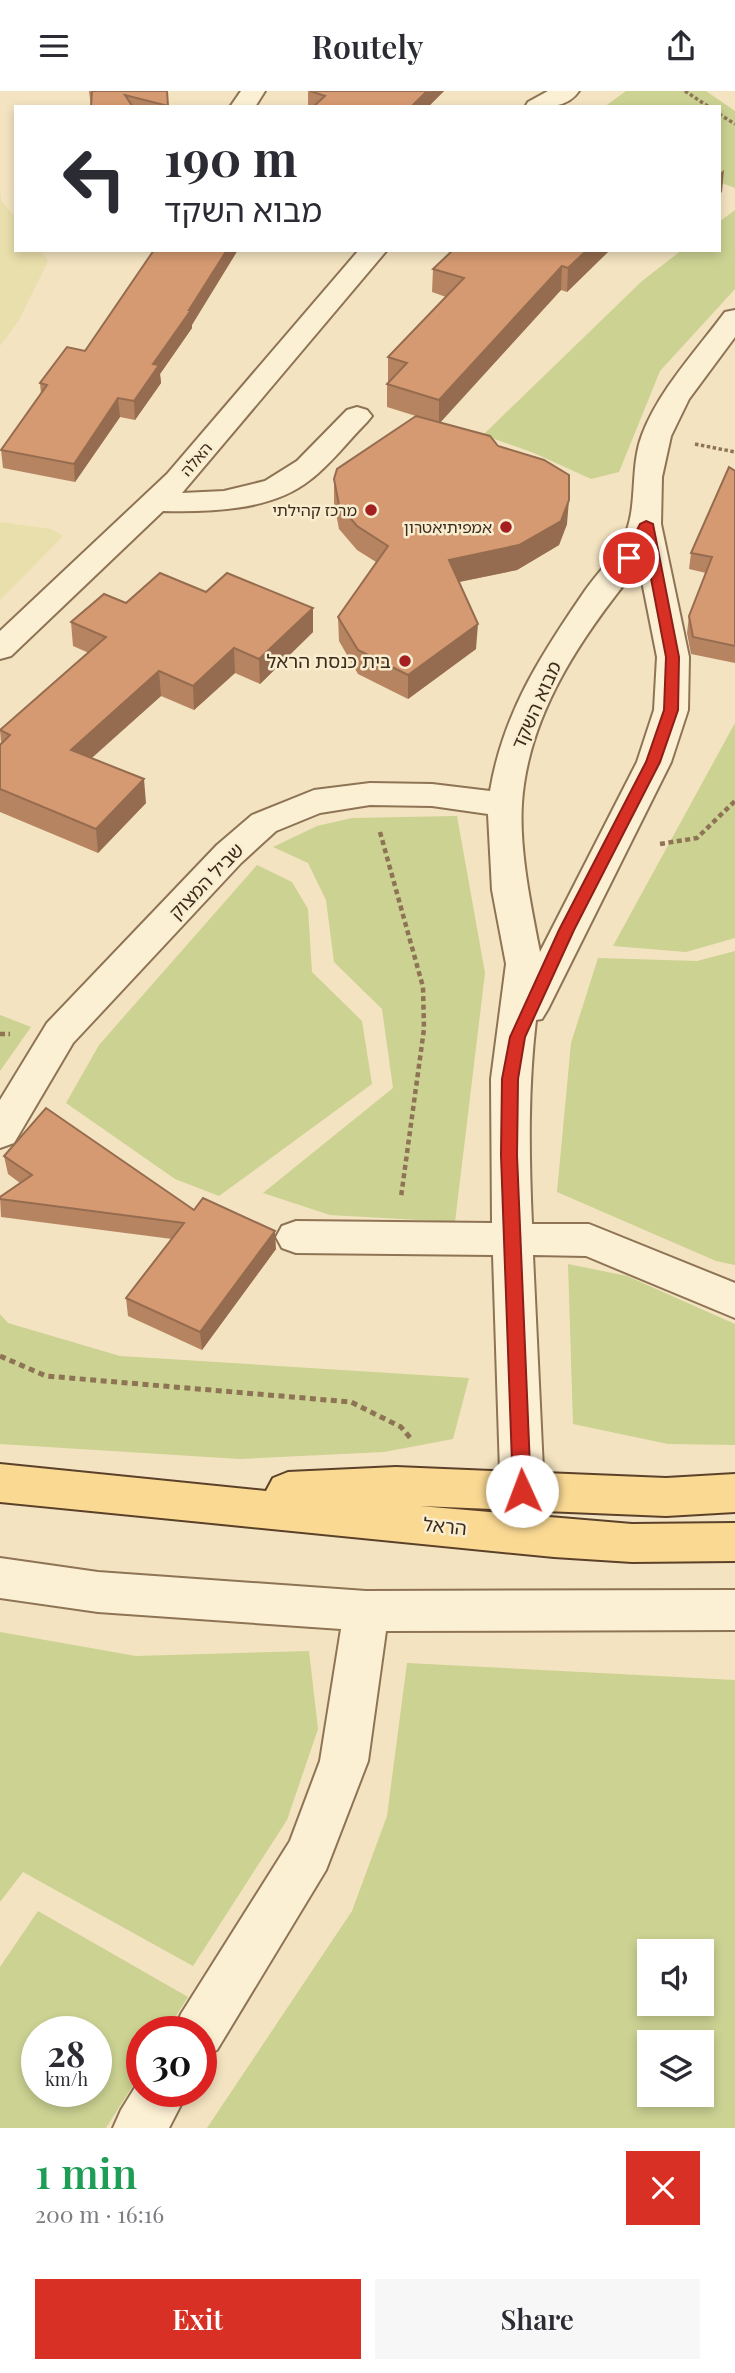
<!DOCTYPE html>
<html lang="en">
<head>
<meta charset="utf-8">
<style>
	body { margin:0; font-family:"Playfair Display","Noto Sans Hebrew",serif; background:#f7f7f7; color:#2b2b33; height:100vh; display:flex; flex-direction:column; font-size:26px; white-space:nowrap }
	* { box-sizing:border-box; margin:0 }
	p { font-size:23px; color:#7c7c81 }
	.icon { flex:none; width:38px; height:38px; fill:none; stroke:currentColor; stroke-width:2; stroke-linecap:round; stroke-linejoin:round }
	.map { position:relative; height:2037px; overflow:hidden }
	.details { display:flex; flex-direction:column; background:#fff; flex:1 }
	.details>* { flex:none }
	.guide { position:absolute; left:14px; top:14px; width:707px; height:147px; border-radius:0px; box-shadow:0 4px 10px #0003; background:#fff; color:#2b2b33; overflow:hidden }
	.tools { position:absolute; left:637px; top:1848px; display:grid; gap:14px }
	.tools a { display:grid; place-items:center; width:77px; height:77px; border-radius:0px; background:#fff; box-shadow:0 4px 10px #0003; font-size:35px }
	.speed { position:absolute; left:21px; top:1925px; display:flex; gap:14px; font-size:35px; font-weight:700; text-align:center }
	.speed>* { display:grid; place-content:center; width:91px; height:91px; border-radius:50%; background:#fff; box-shadow:0 4px 10px #0003; line-height:1 }
	.speed small { font-size:18px; font-weight:400 }
	.speed .limit { border:10px solid #d22; background:#fff; color:#111 }
	.pin { position:absolute; display:grid; place-items:center; width:60px; height:60px; color:#fff; margin:-30px; border:4px solid #fff; border-radius:50%; box-shadow:0 2px 7px #0007 }
	.me { position:absolute; width:77px; margin:-38px; rotate:358deg; stroke-linejoin:round; filter:drop-shadow(0 0 5px #0008) }
	.turn { display:flex; align-items:center; gap:24px; height:147px; padding:0 35px; font-size:32px }
	.turn .icon { width:91px; height:91px; stroke-width:2.5 }
	.turn b { display:block; font-size:49px; line-height:60px }
	.round { display:grid; place-items:center; flex:none; width:74px; height:74px; border-radius:0px; background:#f7f7f7 }
	.headline { display:flex; align-items:center; justify-content:space-between; height:119px; padding:0 35px }
	h1 { font-size:42px; font-weight:600; line-height:52px; color:#1e9e55 }
	.action { display:flex; gap:14px; margin-top:auto; padding:14px 35px }
	.action a { flex:1; height:80px; border-radius:0px; background:#d93025; color:#fff; font-size:28px; font-weight:600; line-height:80px; text-align:center }
	.action a+a { background:#f7f7f7; color:#2b2b33 }
	header { display:flex; justify-content:space-between; align-items:center; height:91px; padding:0 35px; background:#fff; font-size:32px; font-weight:600 }
	.map>svg:first-child { display:block }
	.farmland { fill:#e9dfac }
	.green { fill:#cbd292; fill-rule:evenodd }
	.lines { fill:none; stroke-linecap:round; stroke-linejoin:round }
	.minor-casing { stroke:#8e7355; stroke-width:4 }
	.major-casing { stroke:#5b412a; stroke-width:4 }
	.path-far2 { stroke:#8e7355; stroke-width:3.5; stroke-dasharray:3.5 2.5; stroke-linecap:butt }
	.path-far1 { stroke:#8e7355; stroke-width:4.5; stroke-dasharray:5 3.5; stroke-linecap:butt }
	.path { stroke:#8e7355; stroke-width:5; stroke-dasharray:6 4.5; stroke-linecap:butt }
	.minor { fill:#fcf0d4; fill-rule:evenodd }
	.major { fill:#fad993; fill-rule:evenodd }
	.wall { fill:#b78461 }
	.shaded-wall { fill:#956c4f }
	.building { fill:#d59a71; stroke:#956c4f; stroke-width:2 }
	.route { fill:#d93025; stroke:#8d1f18; stroke-width:2 }
	.poi-dot { fill:#a31f20; stroke:#f9edd0; stroke-width:2.5 }
	.labels { text-anchor:middle; stroke-width:5; stroke-linejoin:round; paint-order:stroke }
	.far-street-label { font-size:16px; fill:#3c2b1c; stroke:#f9edd0 }
	.far-poi-label { font-size:16px; fill:#3c2b1c; stroke:#f9edd0; text-anchor:end }
	.poi-label { font-size:19px; fill:#3c2b1c; stroke:#f9edd0; text-anchor:end }
	.street-label { font-size:19px; fill:#3c2b1c; stroke:#f9edd0 }
</style>
</head>
<body>
<header><svg class="icon" aria-label="menu" viewBox="0 0 24 24"><path d="M4 6h16M4 12h16M4 18h16"/></svg>Routely<svg class="icon" aria-label="share" viewBox="0 0 24 24"><path d="M12 15V3M7 8l5-5 5 5M5 13v7h14v-7"/></svg></header>
<div class="map">
<svg width="735" height="2037" viewBox="0 0 735 2037">
	<rect width="100%" height="100%" fill="#f3e3c0"/>
	<g class="farmland">
		<path d="M0,100L1,109L16,128V159H40L48,170L19,229L0,255Z"/>
		<path d="M0,431L51,438L63,445L0,509Z"/>
	</g>
	<g class="green">
		<path d="M626,0H706L735,20V97L719,91V16H604Z"/>
		<path d="M735,119V198L660,280L619,381L591,388L534,362L483,344L642,190L682,159H719V131Z"/>
		<path d="M735,632V847L686,861L613,855Z"/>
		<path d="M457,725L485,882L455,1131L330,1124L263,1102L393,997L382,918L334,871L326,809L308,772L273,756L317,735L352,727Z"/>
		<path d="M257,774L292,791L308,818L312,881L362,930L372,993L219,1105L175,1088L66,1012L99,954Z"/>
		<path d="M735,860V1174L716,1170L557,1101L571,952L598,867L697,870Z"/>
		<path d="M0,924L31,936L0,980Z"/>
		<path d="M568,1173L627,1185L735,1233V1354L668,1353L573,1333Z"/>
		<path d="M0,1223L8,1232L120,1265L469,1287L453,1348L384,1361L240,1368L0,1353Z"/>
		<path d="M0,1541L136,1565L309,1560L318,1638L287,1729L193,1875L23,1781L0,1811Z"/>
		<path d="M407,1572L735,1589V2037H207L352,1820L387,1725ZM649,1860H702V1913H649ZM649,1951H702V2004H649Z"/>
		<path d="M38,1820L188,1906L166,1941H142V1980L106,2037H0V1876ZM37,1941H96V2000H37Z"/>
	</g>
	<g class="lines">
		<g class="minor-casing">
			<g id="minor">
				<path d="M241,0H265L255,16H230Z"/>
				<path d="M548,0H579C567,18 544,16 525,16L528,11Z"/>
				<path d="M359,159H387L182,402L224,400L265,390L297,370L347,319L357,316L367,319L372,325L367,331C348,350 331,373 310,389C271,420 210,421 163,420L11,565L0,568V540L167,383Z"/>
				<path d="M735,219V246L689,308L671,345L662,386L661,433L689,566L688,619L671,671L548,918L542,928L536,929C528,998 529,1064 532,1133H589L735,1192V1227L586,1165L533,1164L546,1443L540,1457L524,1462L508,1457L502,1443L493,1164L296,1162L282,1157L276,1146L282,1135L296,1130L492,1132L491,988L506,873L492,799L488,723L432,715L370,714L320,722L276,740L241,772L73,952L14,1052L0,1057V1009L47,932L217,754L252,724L314,699L370,692L432,693L490,700C503,623 539,567 582,504C595,484 612,469 623,448C639,417 629,378 642,344C659,299 696,260 725,221ZM639,475L657,566L654,619L637,671L540,861C531,815 519,759 522,712C528,622 584,542 639,475Z"/>
				<path d="M0,1467L98,1481L366,1500L735,1499V1539L386,1540L368,1670L326,1779L217,1959L201,1966V1941H174L181,1923L290,1750L320,1670L341,1538L98,1521L0,1507Z"/>
				<path d="M142,1985V2000H188L169,2037H113L121,2019Z"/>
			</g>
		</g>
		<g class="major-casing">
			<path id="major" d="M0,1373L266,1400L273,1387L288,1381L396,1376L666,1387L735,1383V1421L666,1425L420,1415L632,1433L735,1432V1470L632,1471L554,1466L0,1411Z"/>
		</g>
		<g class="path-far2">
			<path d="M685,0L709,16"/>
			<path d="M719,23L735,33"/>
			<path d="M695,353L735,361"/>
		</g>
		<g class="path-far1">
			<path d="M380,741L423,896L424,938L401,1106"/>
			<path d="M660,753L697,747L735,710"/>
			<path d="M0,943H10"/>
		</g>
		<path class="path" d="M0,1265L46,1285L351,1311L401,1336L412,1349"/>
		<use href="#minor" class="minor"/>
		<use href="#major" class="major"/>
	</g>
	<g class="wall">
		<path d="M89,0H168V16H91Z"/>
		<path d="M308,0H444L428,16H308Z"/>
		<path d="M453,159H610L567,201L561,199L440,331L567,433L559,454L517,479L459,491L476,558L408,608L358,583L339,550L338,526L376,471L357,459L339,438L334,412V388L416,325L387,316V293L389,290H388V266L446,206L432,201L433,178Z"/>
		<path d="M192,234V237L160,283L161,292L135,329L120,326L75,391L3,377L1,359L41,303L40,292L85,260Z"/>
		<path d="M735,380V572L691,563L687,542L689,525L706,482L689,478L691,462Z"/>
		<path d="M206,501L313,517V541L260,593L235,582L194,619L161,605L91,667L146,712L98,762L0,721V654L1,652L0,639L89,562L73,555L71,531L126,512Z"/>
		<path d="M4,1065L194,1119L276,1158L202,1259L128,1225L126,1207L172,1148L1,1126L0,1106L20,1092L8,1083Z"/>
	</g>
	<g class="shaded-wall">
		<path d="M427,0H444L428,16H411Z"/>
		<path d="M724,79L722,101L719,104V83Z"/>
		<path d="M227,159H238L192,234V237L160,283L161,292L135,329L134,310L153,273Z"/>
		<path d="M587,159H610L567,201L568,177Z"/>
		<path d="M562,175L561,199L439,333V309Z"/>
		<path d="M118,307L120,326L75,391L74,373Z"/>
		<path d="M569,409L567,433L559,454L517,479L449,493V469Z"/>
		<path d="M313,517V541L260,593L259,568Z"/>
		<path d="M478,533L476,558L408,608V584Z"/>
		<path d="M234,557L235,582L194,619L193,595Z"/>
		<path d="M159,580L161,605L74,683L71,659Z"/>
		<path d="M144,688L146,712L98,762L96,738Z"/>
		<path d="M275,1140L276,1158L202,1259L200,1241Z"/>
	</g>
	<g class="building">
		<path d="M92,0H167L168,15L125,4L133,16H91Z"/>
		<path d="M310,0H427L411,16H313L325,5Z"/>
		<path d="M154,159H227L189,219H191L153,273L159,274L134,310L118,307L74,373L1,359L47,294L40,292L67,256L85,260Z"/>
		<path d="M453,159H587L568,177L562,175L439,309L387,293L407,272L388,266L464,187L433,178Z"/>
		<path d="M416,325L490,345L498,355L544,369L569,384V409L561,430L519,454L449,469L478,533L408,584L358,559L338,526L388,455L357,435L339,414L334,388L337,378Z"/>
		<path d="M729,376L735,380V555L693,546L689,525L712,466L691,462Z"/>
		<path d="M160,482L206,501L227,482L313,517L259,568L234,557L193,595L159,580L71,659L144,688L96,738L0,698V654L10,644L0,639L106,546L71,531L104,503L126,512Z"/>
		<path d="M46,1017L194,1119L203,1107L275,1140L200,1241L126,1207L184,1132L0,1108V1106L32,1084L4,1065Z"/>
	</g>
	<path class="route" d="M646,430L653,433L679,566L678,619L660,671L574,839L525,946L518,988L517,1064L531,1400L529,1406L522,1408L516,1406L513,1400L501,1064L502,988L510,946L559,839L646,671L664,619L666,566L644,451L634,470H625L623,467L640,433Z"/>
	<g class="poi-dot">
		<circle cx="371" cy="419" r="7"/>
		<circle cx="506" cy="436" r="7"/>
		<circle cx="405" cy="570" r="7"/>
	</g>
	<g class="labels">
		<g class="far-street-label">
			<text transform="translate(196 368) rotate(-49)" y="6">האלה</text>
		</g>
		<g class="far-poi-label">
			<text x="357" y="425">מרכז קהילתי</text>
			<text x="492" y="442">אמפיתיאטרון</text>
		</g>
		<g class="poi-label">
			<text x="391" y="577">בית כנסת הראל</text>
		</g>
		<g class="street-label">
			<text transform="translate(536 614) rotate(-66)" y="7">מבוא השקד</text>
			<text transform="translate(206 790) rotate(-46)" y="7">שביל המצוק</text>
			<text transform="translate(445 1435) rotate(6)" y="7">הראל</text>
		</g>
	</g>
</svg>
<div class="tools">
<a><svg class="icon" aria-label="sound" viewBox="0 0 24 24"><path d="M4 9h4l5-4v14l-5-4H4zM17 9q2 3 0 6"/></svg></a>
<a><svg class="icon" aria-label="layers" viewBox="0 0 24 24"><path d="M12 4l9 5-9 5-9-5zM3 14l9 5 9-5"/></svg></a>
</div>
<div class="speed"><div>28<small>km/h</small></div><div class="limit">30</div></div>
<div class="pin" style="left:629px;top:467px;background:#d93025"><svg class="icon" aria-label="arrive" viewBox="0 0 24 24"><path d="M6 21V4h12l-3 4 3 4H6"/></svg></div>
<svg class="me" style="left:522px;top:1400px" viewBox="-20 -20 40 40"><circle r="19" fill="#fff"/><path d="M0-13L10 11 0 6-10 11z" fill="#d93025"/></svg>
<div class="guide">
<div class="turn"><svg class="icon" aria-label="left" viewBox="0 0 24 24"><path d="M17 20v-9H6M10 6l-5 5 5 5"/></svg><div><b>190 m</b>מבוא השקד</div></div>
</div>
</div>
<section class="details">
<div class="headline"><div><h1>1 min</h1><p>200 m · 16:16</p></div><a class="round" style="background:#d93025;color:#fff"><svg class="icon" aria-label="close" viewBox="0 0 24 24"><path d="M6 6l12 12M18 6L6 18"/></svg></a></div>
<div class="action"><a>Exit</a><a>Share</a></div>
</section>
</body>
</html>
